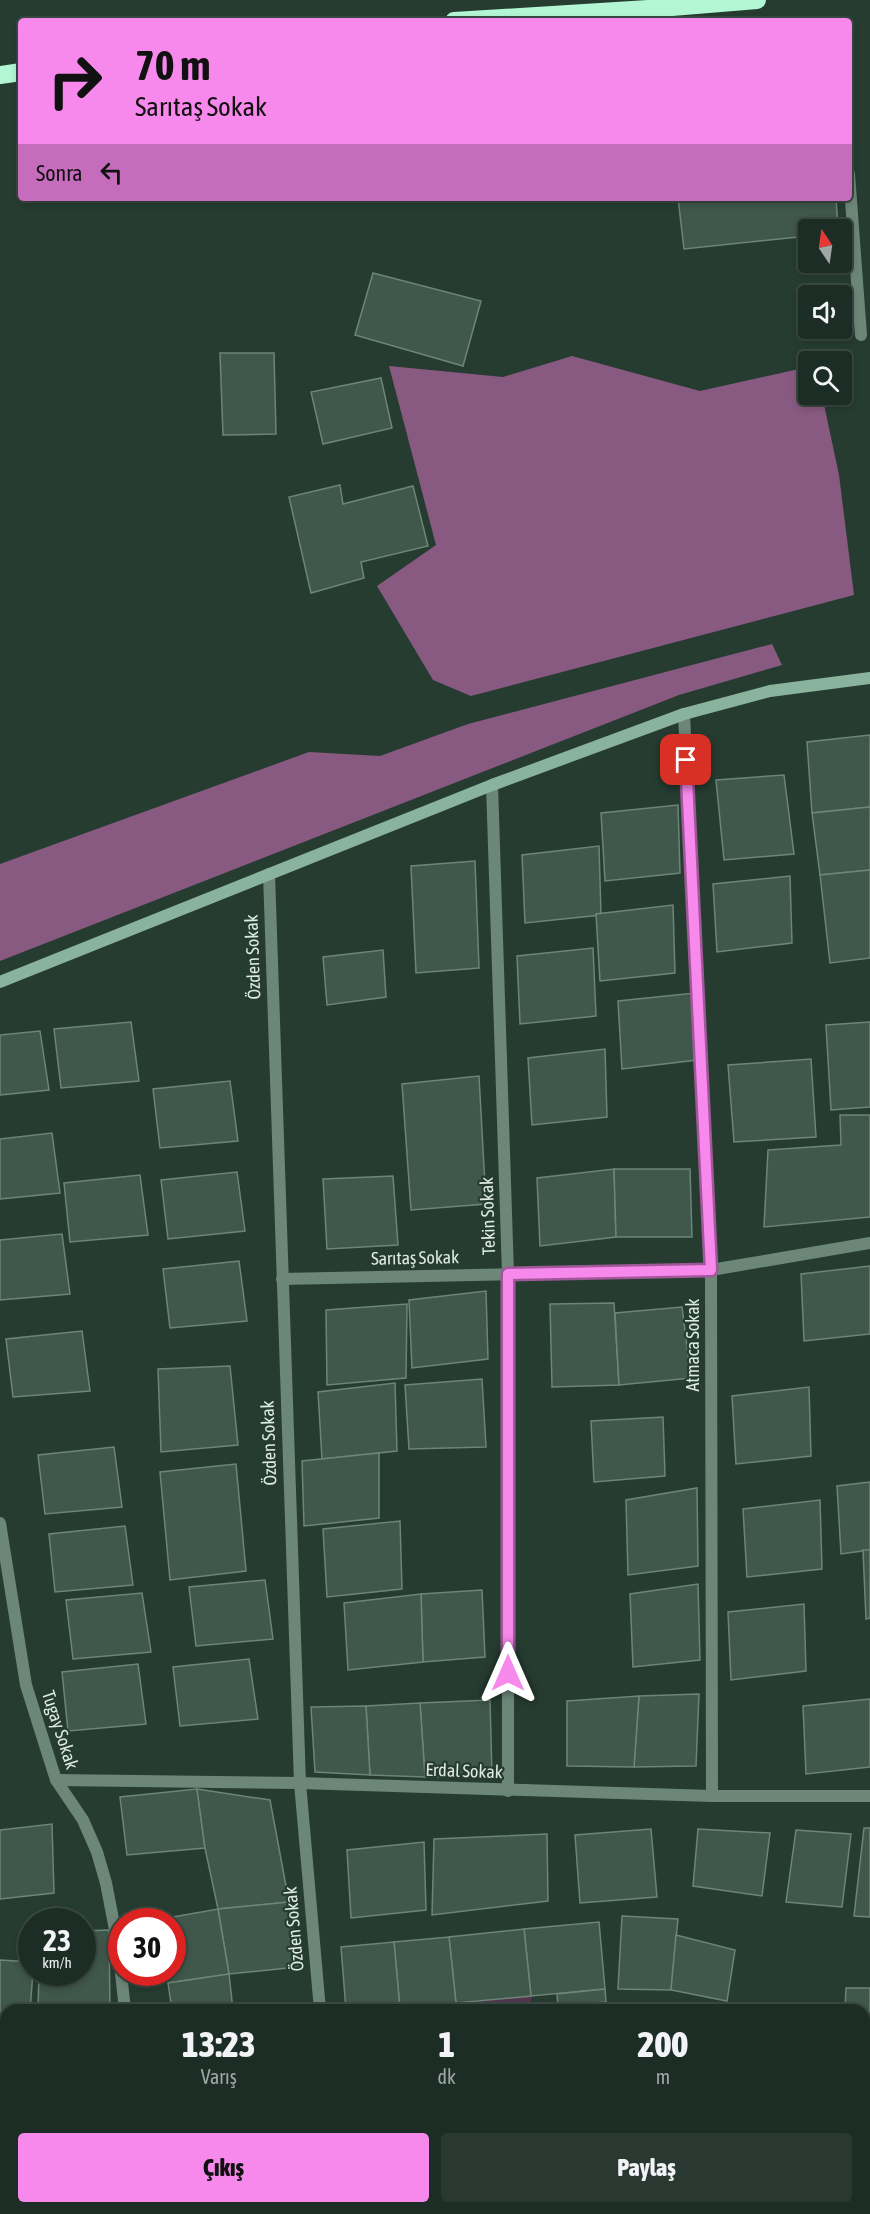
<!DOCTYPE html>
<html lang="tr">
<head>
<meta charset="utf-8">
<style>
	body { margin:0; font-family:"Asap Condensed",sans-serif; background:#293932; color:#f1f3f6; height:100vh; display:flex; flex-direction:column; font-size:22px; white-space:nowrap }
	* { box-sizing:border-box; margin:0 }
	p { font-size:20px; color:#a0a8a7 }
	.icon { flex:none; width:33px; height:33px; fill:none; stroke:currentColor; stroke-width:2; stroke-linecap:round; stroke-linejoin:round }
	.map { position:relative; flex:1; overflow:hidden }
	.panel { position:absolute; left:0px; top:2004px; width:870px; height:210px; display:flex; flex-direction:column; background:#1c2d25; border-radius:18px 18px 0 0; box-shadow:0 3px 9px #0003,0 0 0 2px #3a4942 }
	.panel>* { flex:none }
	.top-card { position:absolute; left:18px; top:18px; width:834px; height:183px; border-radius:6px; box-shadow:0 3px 9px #0003,0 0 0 2px #3a4942; background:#f788ec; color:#111; overflow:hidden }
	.needle { width:39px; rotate:347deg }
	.controls { position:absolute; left:798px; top:219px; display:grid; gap:12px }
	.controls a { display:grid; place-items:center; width:54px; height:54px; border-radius:6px; background:#1c2d25; box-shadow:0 3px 9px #0003,0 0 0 2px #3a4942; font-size:30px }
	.speed { position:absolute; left:18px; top:1908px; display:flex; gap:12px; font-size:30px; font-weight:700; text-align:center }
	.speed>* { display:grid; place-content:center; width:78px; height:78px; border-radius:50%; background:#1c2d25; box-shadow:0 3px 9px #0003,0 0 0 2px #3a4942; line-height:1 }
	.speed small { font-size:15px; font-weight:400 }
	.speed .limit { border:9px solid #d22; background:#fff; color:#111 }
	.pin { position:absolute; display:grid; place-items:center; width:51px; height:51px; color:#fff; margin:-26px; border-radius:12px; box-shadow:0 3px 9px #0006 }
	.me { position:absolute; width:66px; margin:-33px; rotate:0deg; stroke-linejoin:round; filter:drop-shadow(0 0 4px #0008) }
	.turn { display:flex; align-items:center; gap:21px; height:126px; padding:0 18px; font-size:27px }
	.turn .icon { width:78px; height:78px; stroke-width:2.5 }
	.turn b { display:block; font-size:42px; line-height:51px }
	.then { display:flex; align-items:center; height:57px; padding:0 18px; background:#0003; gap:12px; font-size:22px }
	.eta { display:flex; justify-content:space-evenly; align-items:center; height:102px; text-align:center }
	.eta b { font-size:36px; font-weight:800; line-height:42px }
	.cta { display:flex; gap:12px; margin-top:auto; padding:12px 18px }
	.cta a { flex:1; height:69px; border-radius:6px; background:#f788ec; color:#111; font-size:24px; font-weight:800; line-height:69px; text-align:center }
	.cta a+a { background:#293932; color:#f1f3f6 }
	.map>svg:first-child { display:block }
	.green { fill:#52374f }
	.forest { fill:#885a82 }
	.building { fill:#40574b; stroke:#6d8578; stroke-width:1.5 }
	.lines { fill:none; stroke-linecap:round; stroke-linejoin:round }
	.lane { stroke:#6c8678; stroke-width:12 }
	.street { stroke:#6c8678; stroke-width:12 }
	.secondary { stroke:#89b39d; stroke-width:12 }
	.highway { stroke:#b2f6d4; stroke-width:18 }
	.route-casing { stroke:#a15899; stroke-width:15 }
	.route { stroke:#f788ec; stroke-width:10 }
	.labels { text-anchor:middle; stroke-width:4.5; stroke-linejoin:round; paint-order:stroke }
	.street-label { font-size:18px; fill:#deebe4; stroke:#263c31 }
</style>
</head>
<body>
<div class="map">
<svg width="870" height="2214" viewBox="0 0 870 2214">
	<rect width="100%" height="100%" fill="#263c31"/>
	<path class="green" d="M531,1996V2010H390Z"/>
	<g class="forest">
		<path d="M572,356L700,391L808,367V394L822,395L839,475L854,595L471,696L433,680L377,586L436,545L389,366L503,377Z"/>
		<path d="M772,644L782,665L679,695L0,961V864L309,752L380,756L468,724Z"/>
	</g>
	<g class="building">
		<path d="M678,198H836L838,230H808V236L684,249Z"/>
		<path d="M373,273L481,301L463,366L355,335Z"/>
		<path d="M220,353H274L276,434L223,435Z"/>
		<path d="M381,378L392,428L323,444L311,392Z"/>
		<path d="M340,485L343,504L413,486L428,546L361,562L364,578L311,593L289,497Z"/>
		<path d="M870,735V807L812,813L807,742Z"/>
		<path d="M784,775L794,854L724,860L716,780Z"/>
		<path d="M678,805L680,873L605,881L601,813Z"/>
		<path d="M870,807V870L820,875L812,813Z"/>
		<path d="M599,846L601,915L525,923L522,855Z"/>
		<path d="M475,861L479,968L416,973L411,866Z"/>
		<path d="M870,870V958L830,963L820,875Z"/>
		<path d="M790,876L792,943L717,952L713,884Z"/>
		<path d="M673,905L675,973L600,981L596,914Z"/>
		<path d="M593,948L596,1016L520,1024L517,956Z"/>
		<path d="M383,950L386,997L327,1005L323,957Z"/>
		<path d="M695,993L697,1060L622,1069L618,1001Z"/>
		<path d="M131,1022L139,1081L61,1088L54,1029Z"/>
		<path d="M870,1022V1107L831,1110L826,1025Z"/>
		<path d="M40,1031L49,1090L0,1095V1035Z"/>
		<path d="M605,1049L607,1117L532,1125L528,1058Z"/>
		<path d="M811,1059L816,1137L734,1142L728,1065Z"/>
		<path d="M479,1076L486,1204L411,1210L402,1084Z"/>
		<path d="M230,1081L238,1141L160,1148L153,1089Z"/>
		<path d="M840,1115H870V1217L764,1227L768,1150L841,1145Z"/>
		<path d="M52,1133L60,1193L0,1199V1139Z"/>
		<path d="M614,1169L616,1237L540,1246L537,1178Z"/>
		<path d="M614,1169H690L692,1237H616Z"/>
		<path d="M237,1172L245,1231L168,1239L161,1180Z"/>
		<path d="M140,1175L148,1235L70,1242L64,1183Z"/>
		<path d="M393,1176L398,1245L327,1249L323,1179Z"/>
		<path d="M62,1234L70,1294L0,1300V1240Z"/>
		<path d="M239,1261L247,1321L170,1328L163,1269Z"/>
		<path d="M870,1266V1334L804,1341L801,1274Z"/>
		<path d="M486,1291L488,1359L412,1368L409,1300Z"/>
		<path d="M614,1303L619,1385L552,1387L550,1304Z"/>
		<path d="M407,1304L406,1378L327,1385L326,1310Z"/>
		<path d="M682,1307L691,1378L619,1385L615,1313Z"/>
		<path d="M82,1331L90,1391L13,1397L6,1339Z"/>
		<path d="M230,1366L238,1445L161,1452L158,1369Z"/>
		<path d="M482,1379L486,1447L409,1449L405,1385Z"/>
		<path d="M395,1383L397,1451L322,1459L318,1392Z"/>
		<path d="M809,1387L811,1456L736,1464L732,1396Z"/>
		<path d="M663,1417L665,1476L594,1482L591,1421Z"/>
		<path d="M114,1447L122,1507L45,1514L38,1455Z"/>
		<path d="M379,1453V1518L304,1526L302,1461Z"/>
		<path d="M236,1464L246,1571L170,1580L160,1472Z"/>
		<path d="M870,1482V1550L841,1554L837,1486Z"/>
		<path d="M697,1488L698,1566L628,1575L626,1500Z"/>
		<path d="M820,1500L822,1569L747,1577L743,1509Z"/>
		<path d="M400,1521L402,1589L327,1597L323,1529Z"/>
		<path d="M125,1526L133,1585L55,1592L49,1534Z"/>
		<path d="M863,1550H870V1618L866,1619Z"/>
		<path d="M265,1580L273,1639L196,1646L189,1587Z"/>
		<path d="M698,1584L700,1660L633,1667L630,1594Z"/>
		<path d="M482,1590L485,1657L423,1662L421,1594Z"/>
		<path d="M142,1593L151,1652L73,1659L66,1600Z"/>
		<path d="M421,1594L423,1662L348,1670L344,1603Z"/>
		<path d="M804,1604L806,1671L731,1680L728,1612Z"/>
		<path d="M249,1659L258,1719L180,1726L173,1667Z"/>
		<path d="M138,1664L146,1724L68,1731L62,1672Z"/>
		<path d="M699,1694L696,1766L634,1767L639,1696Z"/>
		<path d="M639,1696L634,1767L567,1766V1701Z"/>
		<path d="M870,1699V1767L806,1774L803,1706Z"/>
		<path d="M490,1700L492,1777H425L420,1703Z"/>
		<path d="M420,1703L425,1777L370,1775L366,1706Z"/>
		<path d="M366,1706L370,1775L315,1772L311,1707Z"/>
		<path d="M197,1789L205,1848L127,1855L120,1797Z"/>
		<path d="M197,1789L270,1800L289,1902L218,1909L205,1848Z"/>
		<path d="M52,1824L54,1893L0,1899V1830Z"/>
		<path d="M864,1828H870V1917L854,1916Z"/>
		<path d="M651,1829L657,1897L580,1903L575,1835Z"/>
		<path d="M698,1829L770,1833L762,1896L693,1886Z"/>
		<path d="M796,1830L851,1834L842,1907L786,1902Z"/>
		<path d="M547,1834L548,1901L432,1915L434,1839Z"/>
		<path d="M424,1842L426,1910L351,1918L347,1850Z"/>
		<path d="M289,1902L298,1967L229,1974L218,1909Z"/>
		<path d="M218,1909L229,1974L168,1983L166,1972H172V1922H156V1920Z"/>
		<path d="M622,1916L678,1919L671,1990L618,1989Z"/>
		<path d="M599,1922L605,1989L531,1996L524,1929Z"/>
		<path d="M524,1929L531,1996L456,2003L449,1937Z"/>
		<path d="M109,1930L110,2010H38L39,1972H82V1931Z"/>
		<path d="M676,1935L735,1950L727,2001L671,1990Z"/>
		<path d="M449,1937L456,2003L400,2009L394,1942Z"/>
		<path d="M394,1942L400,2009L346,2010L341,1947Z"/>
		<path d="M0,1960L32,1962L33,1972L30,2010H6V2038H0Z"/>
		<path d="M229,1974L233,2010H172L168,1983Z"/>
		<path d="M846,1988H870V2045H864V2010H845Z"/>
		<path d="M605,1989L606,2002L558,2006L557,1994Z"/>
		<path d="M6,2098V2145L0,2143V2122Z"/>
		<path d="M0,2168L6,2170V2208H31L25,2214H0Z"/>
		<path d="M96,2208H150V2214H80L79,2209Z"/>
		<path d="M190,2208H246V2214H189Z"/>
		<path d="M382,2208H447V2214Z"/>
	</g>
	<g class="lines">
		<path class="lane" d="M849,174L861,335"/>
		<g class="street">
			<path d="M684,714L711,1270L712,1796"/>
			<path d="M492,785L508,1274V1791"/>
			<path d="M269,874L300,1783L320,2010"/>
			<path d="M282,1279L711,1270L870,1243"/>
			<path d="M0,1523L26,1685L56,1780L83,1820L97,1852L106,1883L118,1945L125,2010"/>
			<path d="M56,1780L300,1783L712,1796H870"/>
			<path d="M41,2214L48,2208"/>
			<path d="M284,2214L287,2208"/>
		</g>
		<g class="secondary">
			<path d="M0,982L492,785L684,714L770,691L870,678"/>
			<path d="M0,2064L6,2065"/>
			<path d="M864,2093L870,2092"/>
			<path d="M864,2136L870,2135"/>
			<path d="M268,2208L276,2214"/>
			<path d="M561,2214L571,2208"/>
			<path d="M646,2214L656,2208"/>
		</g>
		<g class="highway">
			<path d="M454,21L648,9L757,0"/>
			<path d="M0,75L21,72"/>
		</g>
	</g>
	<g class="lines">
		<g class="route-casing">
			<path id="route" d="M508,1673V1274L711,1270L686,760"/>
		</g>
		<use href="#route" class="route"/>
	</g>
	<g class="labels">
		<g class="street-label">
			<text transform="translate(253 957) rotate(-92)" y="6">Özden Sokak</text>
			<text transform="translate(488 1216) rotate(-92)" y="6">Tekin Sokak</text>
			<text transform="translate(415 1258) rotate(-1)" y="6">Sarıtaş Sokak</text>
			<text transform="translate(693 1345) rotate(-90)" y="6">Atmaca Sokak</text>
			<text transform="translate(269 1443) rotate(-92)" y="6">Özden Sokak</text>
			<text transform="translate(60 1730) rotate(72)" y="6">Tugay Sokak</text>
			<text transform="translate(464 1771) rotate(2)" y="6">Erdal Sokak</text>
			<text transform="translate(294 1929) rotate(-95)" y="6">Özden Sokak</text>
		</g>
	</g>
</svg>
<div class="controls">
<a><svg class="needle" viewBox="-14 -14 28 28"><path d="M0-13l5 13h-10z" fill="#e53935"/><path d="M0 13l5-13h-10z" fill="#a0a8a7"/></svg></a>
<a><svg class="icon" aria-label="sound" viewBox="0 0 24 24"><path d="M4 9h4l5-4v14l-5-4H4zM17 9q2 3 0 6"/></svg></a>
<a><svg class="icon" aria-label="search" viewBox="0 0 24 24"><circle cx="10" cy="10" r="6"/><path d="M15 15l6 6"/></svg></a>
</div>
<div class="speed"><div>23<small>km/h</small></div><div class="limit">30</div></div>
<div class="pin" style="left:686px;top:760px;background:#d93025"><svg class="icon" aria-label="arrive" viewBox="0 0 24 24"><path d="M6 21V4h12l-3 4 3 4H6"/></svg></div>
<svg class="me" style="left:508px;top:1673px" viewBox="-20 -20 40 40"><path d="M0-17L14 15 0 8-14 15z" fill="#f788ec" stroke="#fff" stroke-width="4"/></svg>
<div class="top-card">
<div class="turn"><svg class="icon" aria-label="right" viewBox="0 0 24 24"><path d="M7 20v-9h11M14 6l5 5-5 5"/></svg><div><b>70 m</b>Sarıtaş Sokak</div></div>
<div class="then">Sonra<svg class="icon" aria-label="left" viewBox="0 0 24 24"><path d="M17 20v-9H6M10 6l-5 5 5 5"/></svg></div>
</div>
<section class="panel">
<div class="eta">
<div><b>13:23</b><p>Varış</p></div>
<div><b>1</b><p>dk</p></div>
<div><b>200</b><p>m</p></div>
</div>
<div class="cta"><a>Çıkış</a><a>Paylaş</a></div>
</section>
</div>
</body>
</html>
